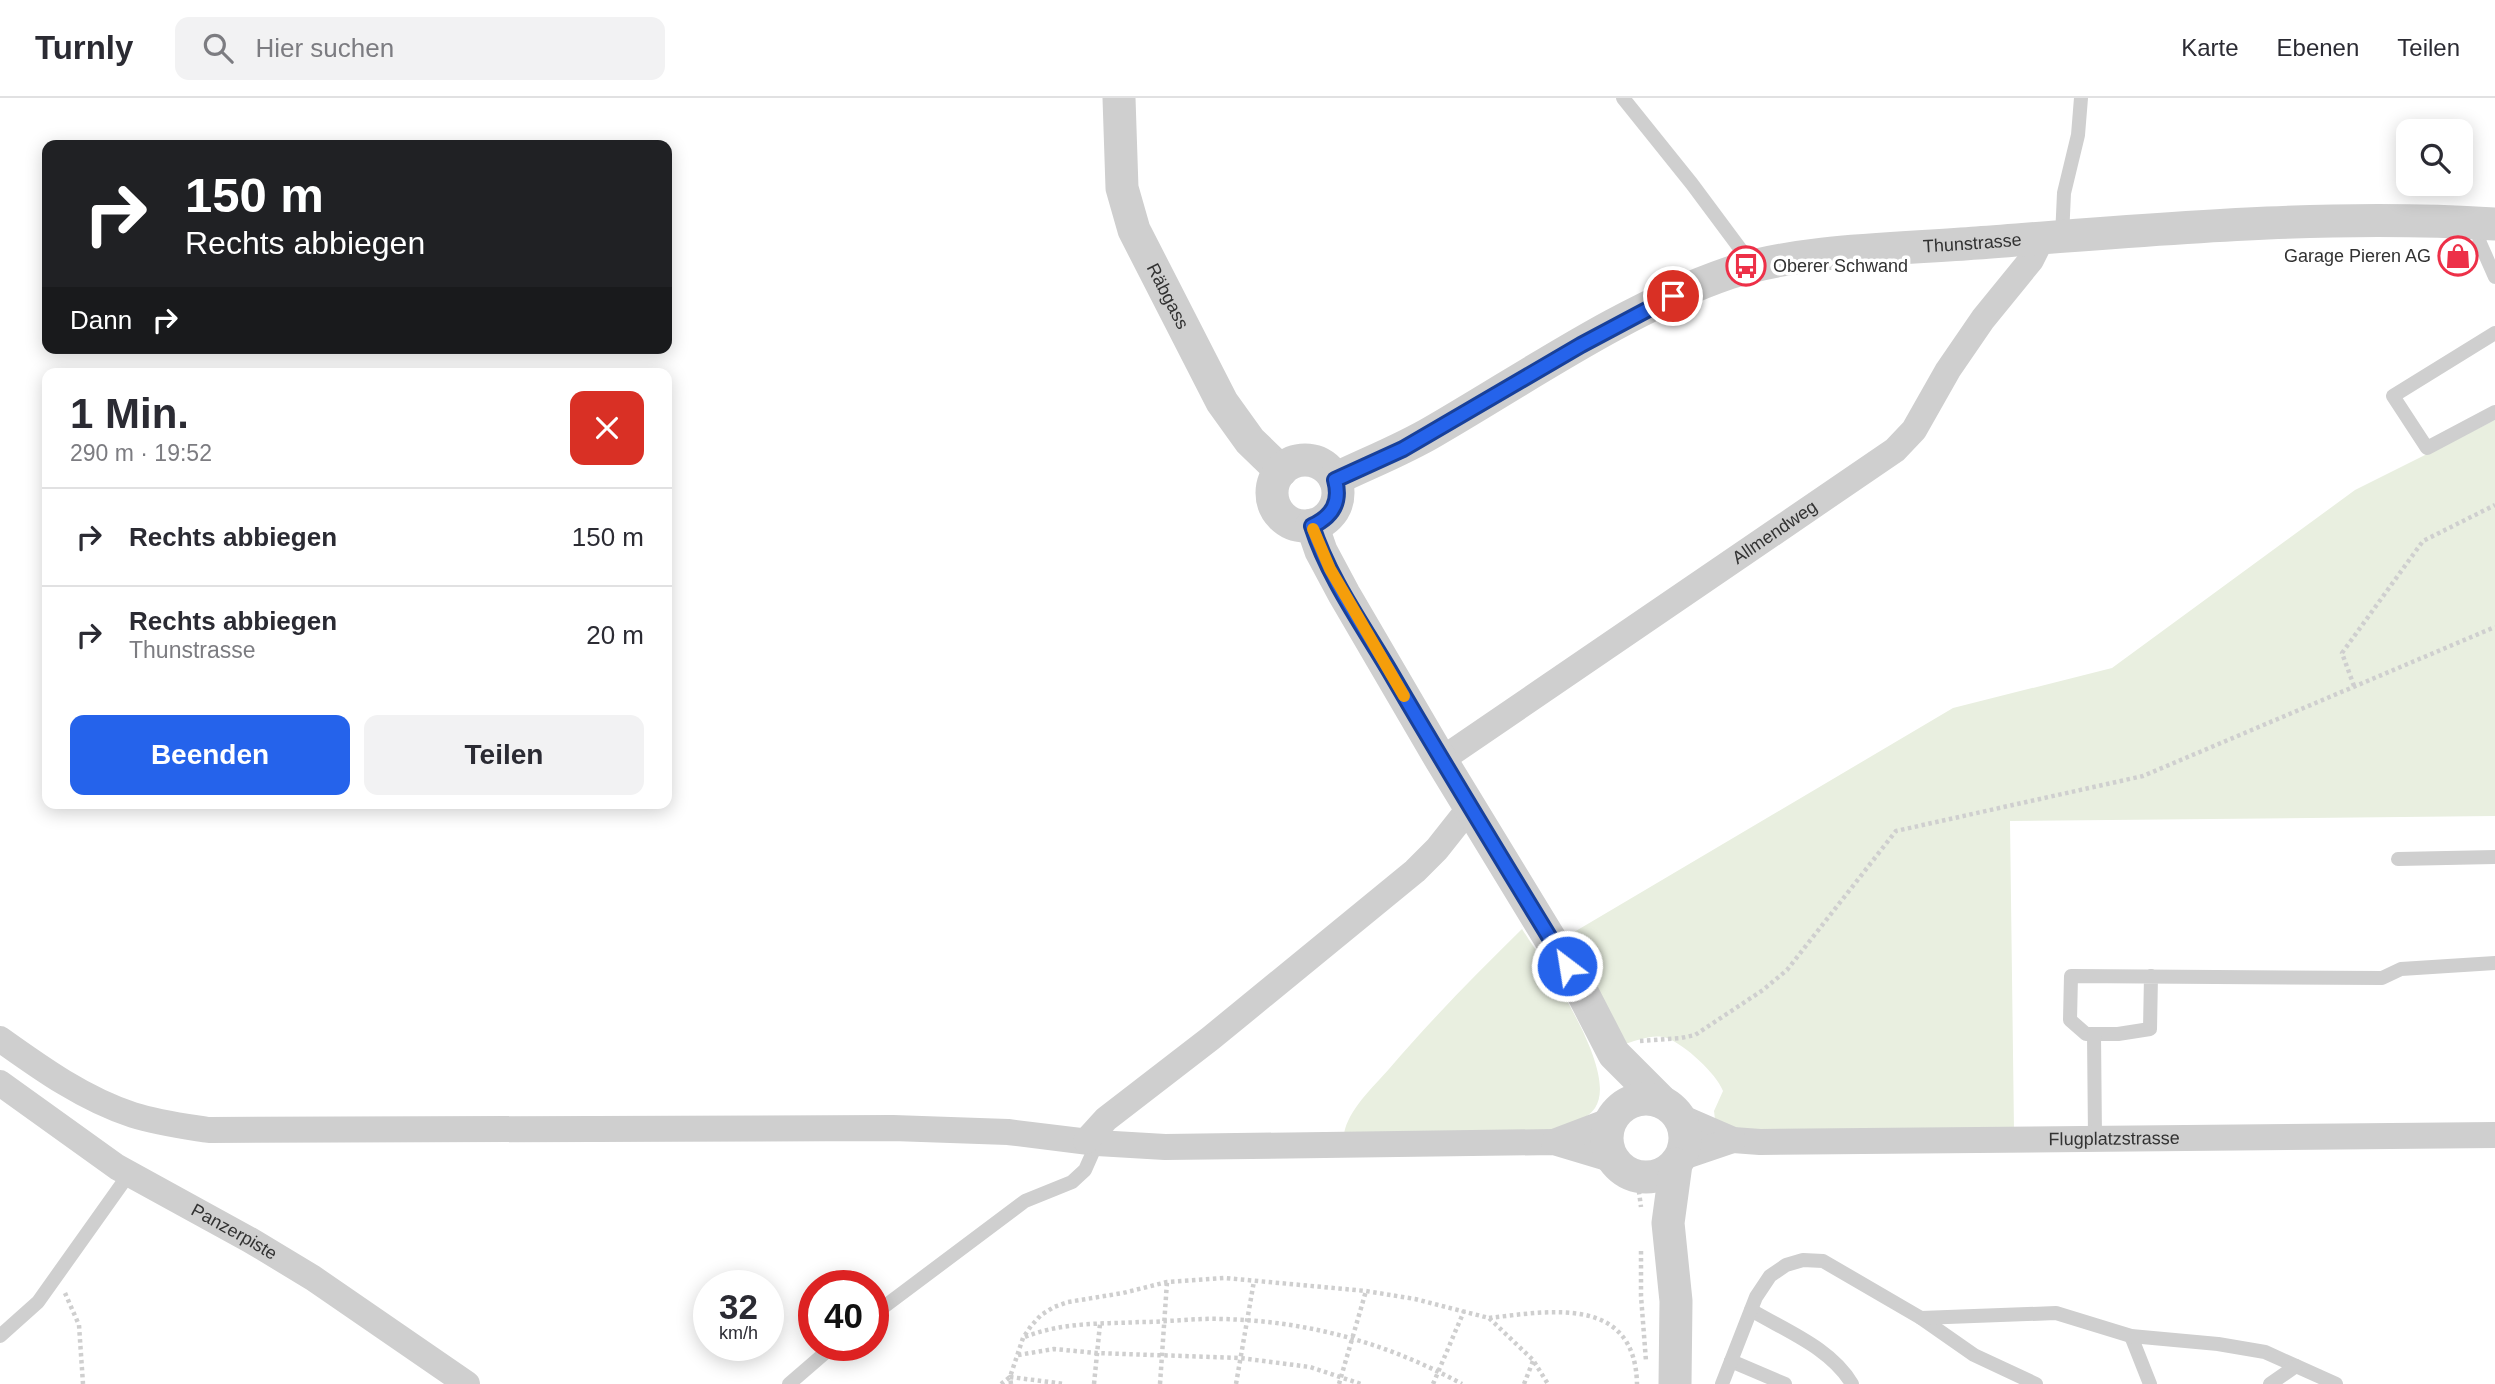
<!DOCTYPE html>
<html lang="de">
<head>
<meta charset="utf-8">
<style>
	body { margin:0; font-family:Arial,sans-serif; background:#f2f2f3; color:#2b2b33; height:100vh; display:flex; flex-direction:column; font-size:26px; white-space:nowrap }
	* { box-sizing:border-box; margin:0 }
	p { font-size:23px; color:#7c7c81 }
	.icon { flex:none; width:38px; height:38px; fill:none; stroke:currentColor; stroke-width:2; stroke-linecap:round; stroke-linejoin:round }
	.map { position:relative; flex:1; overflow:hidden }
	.side { position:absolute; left:42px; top:270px; width:630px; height:441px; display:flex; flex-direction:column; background:#fff; border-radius:14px; box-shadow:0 4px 18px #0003 }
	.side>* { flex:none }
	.top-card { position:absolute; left:42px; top:42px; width:630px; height:214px; border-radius:14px; box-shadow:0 4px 18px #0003; background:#202124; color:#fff; overflow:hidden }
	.tools { position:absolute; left:2396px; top:21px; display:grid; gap:14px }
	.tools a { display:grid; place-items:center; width:77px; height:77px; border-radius:14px; background:#fff; box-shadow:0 4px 18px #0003; font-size:35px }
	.speed { position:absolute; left:693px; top:1172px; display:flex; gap:14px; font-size:35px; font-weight:700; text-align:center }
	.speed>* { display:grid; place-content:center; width:91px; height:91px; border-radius:50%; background:#fff; box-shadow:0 4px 18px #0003; line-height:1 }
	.speed small { font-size:18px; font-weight:400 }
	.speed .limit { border:10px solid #d22; background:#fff; color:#111 }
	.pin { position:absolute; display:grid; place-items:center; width:60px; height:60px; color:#fff; margin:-30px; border:4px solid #fff; border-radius:50%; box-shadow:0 2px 7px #0007 }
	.me { position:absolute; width:77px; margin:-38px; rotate:329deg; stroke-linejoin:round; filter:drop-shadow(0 0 5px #0008) }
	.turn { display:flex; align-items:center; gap:24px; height:147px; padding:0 28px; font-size:32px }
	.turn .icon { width:91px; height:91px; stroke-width:2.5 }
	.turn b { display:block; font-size:49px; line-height:60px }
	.then { display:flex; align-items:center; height:66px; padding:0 28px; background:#0003; gap:14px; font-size:26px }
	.round { display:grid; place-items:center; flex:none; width:74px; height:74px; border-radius:14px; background:#f2f2f3 }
	.overview { display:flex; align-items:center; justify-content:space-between; height:119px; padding:0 28px }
	h1 { font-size:42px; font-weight:600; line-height:52px }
	.cta { display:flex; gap:14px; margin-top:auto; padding:14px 28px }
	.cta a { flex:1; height:80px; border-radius:14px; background:#2563eb; color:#fff; font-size:28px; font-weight:600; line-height:80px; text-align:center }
	.cta a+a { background:#f2f2f3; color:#2b2b33 }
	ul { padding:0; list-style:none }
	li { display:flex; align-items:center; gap:21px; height:98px; padding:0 28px; border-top:2px solid #e1e1e2 }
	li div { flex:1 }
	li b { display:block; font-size:26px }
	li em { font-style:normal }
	header { display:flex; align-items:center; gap:42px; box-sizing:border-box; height:98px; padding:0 35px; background:#fff; border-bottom:2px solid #e1e1e2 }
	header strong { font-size:33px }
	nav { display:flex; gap:38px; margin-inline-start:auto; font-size:24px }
	.search { width:490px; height:63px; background:#f2f2f3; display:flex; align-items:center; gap:18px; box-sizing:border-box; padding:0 24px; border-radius:14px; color:#7c7c81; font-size:26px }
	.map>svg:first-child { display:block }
	.green { fill:#e9efe0 }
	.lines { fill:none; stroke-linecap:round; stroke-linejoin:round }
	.path { stroke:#cfcfcf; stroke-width:4.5; stroke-dasharray:3.5 3.5; stroke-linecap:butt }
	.service { stroke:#cfcfcf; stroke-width:14 }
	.minor { stroke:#cfcfcf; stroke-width:26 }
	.tertiary { stroke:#cfcfcf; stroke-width:33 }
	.route-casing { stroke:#184099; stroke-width:18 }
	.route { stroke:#2563eb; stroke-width:12 }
	.slow { stroke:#f59e0b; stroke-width:12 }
	.labels { text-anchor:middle; stroke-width:7; stroke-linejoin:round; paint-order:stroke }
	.street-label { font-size:18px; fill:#323232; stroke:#fff }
	.poi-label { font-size:18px; fill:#323232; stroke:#fff; text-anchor:end }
</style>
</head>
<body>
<header>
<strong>Turnly</strong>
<div class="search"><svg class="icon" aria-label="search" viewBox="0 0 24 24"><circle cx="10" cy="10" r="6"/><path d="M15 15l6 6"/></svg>Hier suchen</div>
<nav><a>Karte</a><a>Ebenen</a><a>Teilen</a></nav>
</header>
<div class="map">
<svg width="2495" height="1286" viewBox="0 0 2495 1286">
	<rect width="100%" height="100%" fill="#fff"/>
	<g class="green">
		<path d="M2495,322V718L2010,723L2014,1033L1728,1031L1715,1021L1714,1013L1723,993C1716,975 1685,947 1667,940C1654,935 1634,943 1622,947L1564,840L1953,610L2112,570L2355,392Z"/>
		<path d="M1522,831C1543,864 1620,973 1595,1010C1586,1023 1567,1027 1553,1033L1344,1036C1348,1012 1373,989 1389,971C1431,922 1476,876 1522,831Z"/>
	</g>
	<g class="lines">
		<g class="path">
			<path d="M2354,588L2342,555L2423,443L2495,407"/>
			<path d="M1640,943L1681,940L1695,937L1763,892L1787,872L1896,733L2143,678L2495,529"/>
			<path d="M1637,1079L1641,1109"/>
			<path d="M1641,1153V1198L1646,1263"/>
			<path d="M65,1195L79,1227L83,1286"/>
			<path d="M1489,1220C1550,1213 1635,1197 1637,1286"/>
			<path d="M1025,1239C1062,1224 1102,1226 1141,1224C1168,1224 1195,1220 1222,1221C1308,1223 1387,1245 1462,1286"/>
			<path d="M1018,1257L1054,1251L1096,1255L1240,1260L1310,1269L1361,1286"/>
			<path d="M1001,1286L1010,1279L1023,1240L1031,1228L1041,1217L1054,1209L1068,1204L1123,1195L1167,1184L1225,1180L1366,1193L1415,1201L1489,1220L1533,1262L1548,1286"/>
			<path d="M1011,1286L1010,1279L1065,1286"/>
			<path d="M1094,1286L1100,1226"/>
			<path d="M1160,1286L1167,1184"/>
			<path d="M1236,1286L1254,1183"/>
			<path d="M1339,1286L1366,1193"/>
			<path d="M1433,1286L1464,1213"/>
			<path d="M1524,1286L1533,1263"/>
		</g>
		<g class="service">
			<path d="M1623,0L1692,86L1753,168"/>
			<path d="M2477,125L2480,145L2495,179"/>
			<path d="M2062,139L2064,95L2078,37L2081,0"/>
			<path d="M2495,235L2393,298L2427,350L2495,314"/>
			<path d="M2398,761L2495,759"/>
			<path d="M2151,878L2150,931L2118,936H2086L2070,922L2071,878L2382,880L2401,871L2495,865"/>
			<path d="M2094,936L2095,1040"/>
			<path d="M1751,1212C1786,1233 1831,1250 1852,1286"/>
			<path d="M873,1217L1025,1103L1072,1084L1085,1072L1097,1045"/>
			<path d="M1921,1220L1974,1257L2036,1286"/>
			<path d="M0,1238L38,1204L129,1076"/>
			<path d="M2131,1238L2150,1286"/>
			<path d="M1731,1263L1785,1286"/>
			<path d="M789,1286L833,1248"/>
			<path d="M1722,1286L1756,1199L1770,1178L1786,1167L1803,1162L1823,1163L1921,1220L2056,1215L2131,1238L2218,1246L2265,1254L2336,1286"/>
			<path d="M2270,1286L2296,1268"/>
		</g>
		<g class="minor">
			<path id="s1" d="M1441,662L1895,352L1914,332L1948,272L1983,221L2031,162L2042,140"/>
			<path d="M0,941C42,971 84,1001 133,1017C158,1025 183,1028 209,1032L893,1030L1008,1034L1097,1045L1165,1049L1554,1044L1614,1062"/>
			<path id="s2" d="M0,985L117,1069L250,1142L313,1180L467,1286"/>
			<path id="s3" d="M1680,1019L1733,1042L1760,1044L2495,1037"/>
			<path d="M1086,1043L1106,1021L1211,940L1415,773L1437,751L1471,708"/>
			<path d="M1554,1044L1612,1022"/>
			<path d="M1680,1060L1733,1042"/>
		</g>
		<g class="tertiary">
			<path id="s4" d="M1119,0L1122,90L1134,132L1222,304L1250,343L1281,373"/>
			<circle cx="1305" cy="395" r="33"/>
			<path id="s5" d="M1335,381C1368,365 1402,352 1434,333C1529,278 1624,211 1729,175C1801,151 1901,151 1977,145C2149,132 2322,115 2495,126"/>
			<path d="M1312,427L1321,453L1344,496L1441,662L1580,890L1614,956L1662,1004"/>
			<circle cx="1646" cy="1040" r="39"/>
			<path d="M1675,1286L1676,1203L1668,1125L1676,1066"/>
		</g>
	</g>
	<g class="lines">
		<g class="route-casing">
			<path id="route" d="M1567,868C1508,771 1449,675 1392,577C1364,529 1329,481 1312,428C1333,418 1341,404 1335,382L1403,351L1581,247L1673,198"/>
		</g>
		<use href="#route" class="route"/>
		<path class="slow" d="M1313,431L1330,471L1404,598"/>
	</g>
	<defs>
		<g id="shop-ring" transform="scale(2.0125)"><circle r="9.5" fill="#fff" stroke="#ed3048" stroke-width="1.5"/><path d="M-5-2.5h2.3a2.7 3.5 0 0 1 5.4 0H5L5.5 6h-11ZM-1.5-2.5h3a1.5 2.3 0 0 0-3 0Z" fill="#ed3048"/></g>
		<g id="bus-ring" transform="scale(2.0125)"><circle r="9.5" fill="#fff" stroke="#ed3048" stroke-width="1.5"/><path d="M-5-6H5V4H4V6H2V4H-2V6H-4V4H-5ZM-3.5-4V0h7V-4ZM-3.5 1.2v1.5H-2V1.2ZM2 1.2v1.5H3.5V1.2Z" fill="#ed3048"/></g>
	</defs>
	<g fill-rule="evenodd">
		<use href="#shop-ring" x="2458" y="158"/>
		<use href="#bus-ring" x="1746" y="168"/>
	</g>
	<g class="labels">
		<g class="street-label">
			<text dy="6" stroke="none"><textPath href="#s5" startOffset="691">Thunstrasse</textPath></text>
			<text dy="6" stroke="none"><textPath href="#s4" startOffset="208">Räbgass</textPath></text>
			<text dy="6" stroke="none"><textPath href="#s1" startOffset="404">Allmendweg</textPath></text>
			<text dy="6" stroke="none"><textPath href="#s3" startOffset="439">Flugplatzstrasse</textPath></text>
			<text dy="6" stroke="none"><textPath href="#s2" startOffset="278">Panzerpiste</textPath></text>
		</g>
		<g class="poi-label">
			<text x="2431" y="164">Garage Pieren AG</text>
			<text x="1773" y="174" text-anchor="start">Oberer Schwand</text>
		</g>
	</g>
</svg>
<div class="tools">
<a><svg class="icon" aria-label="search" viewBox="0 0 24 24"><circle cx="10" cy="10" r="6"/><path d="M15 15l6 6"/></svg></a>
</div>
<div class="speed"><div>32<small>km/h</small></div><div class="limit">40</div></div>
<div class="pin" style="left:1673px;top:198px;background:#d93025"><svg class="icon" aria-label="arrive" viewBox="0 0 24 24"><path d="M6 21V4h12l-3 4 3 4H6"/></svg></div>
<svg class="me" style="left:1567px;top:868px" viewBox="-20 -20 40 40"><circle r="17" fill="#2563eb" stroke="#fff" stroke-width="3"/><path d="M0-11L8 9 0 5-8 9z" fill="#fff"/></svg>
<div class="top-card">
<div class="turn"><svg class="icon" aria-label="right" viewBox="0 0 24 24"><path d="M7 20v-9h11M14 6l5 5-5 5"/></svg><div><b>150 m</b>Rechts abbiegen</div></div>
<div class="then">Dann<svg class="icon" aria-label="right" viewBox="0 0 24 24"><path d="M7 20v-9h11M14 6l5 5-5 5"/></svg></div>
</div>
<section class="side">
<div class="overview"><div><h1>1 Min.</h1><p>290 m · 19:52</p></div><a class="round" style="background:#d93025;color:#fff"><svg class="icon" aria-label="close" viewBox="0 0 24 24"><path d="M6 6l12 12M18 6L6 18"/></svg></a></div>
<ul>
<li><svg class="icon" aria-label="right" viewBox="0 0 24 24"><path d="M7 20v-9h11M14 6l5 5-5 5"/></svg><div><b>Rechts abbiegen</b></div><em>150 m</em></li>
<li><svg class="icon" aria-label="right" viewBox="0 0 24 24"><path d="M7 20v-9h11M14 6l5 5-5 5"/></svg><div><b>Rechts abbiegen</b><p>Thunstrasse</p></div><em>20 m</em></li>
</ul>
<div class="cta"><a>Beenden</a><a>Teilen</a></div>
</section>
</div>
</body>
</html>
